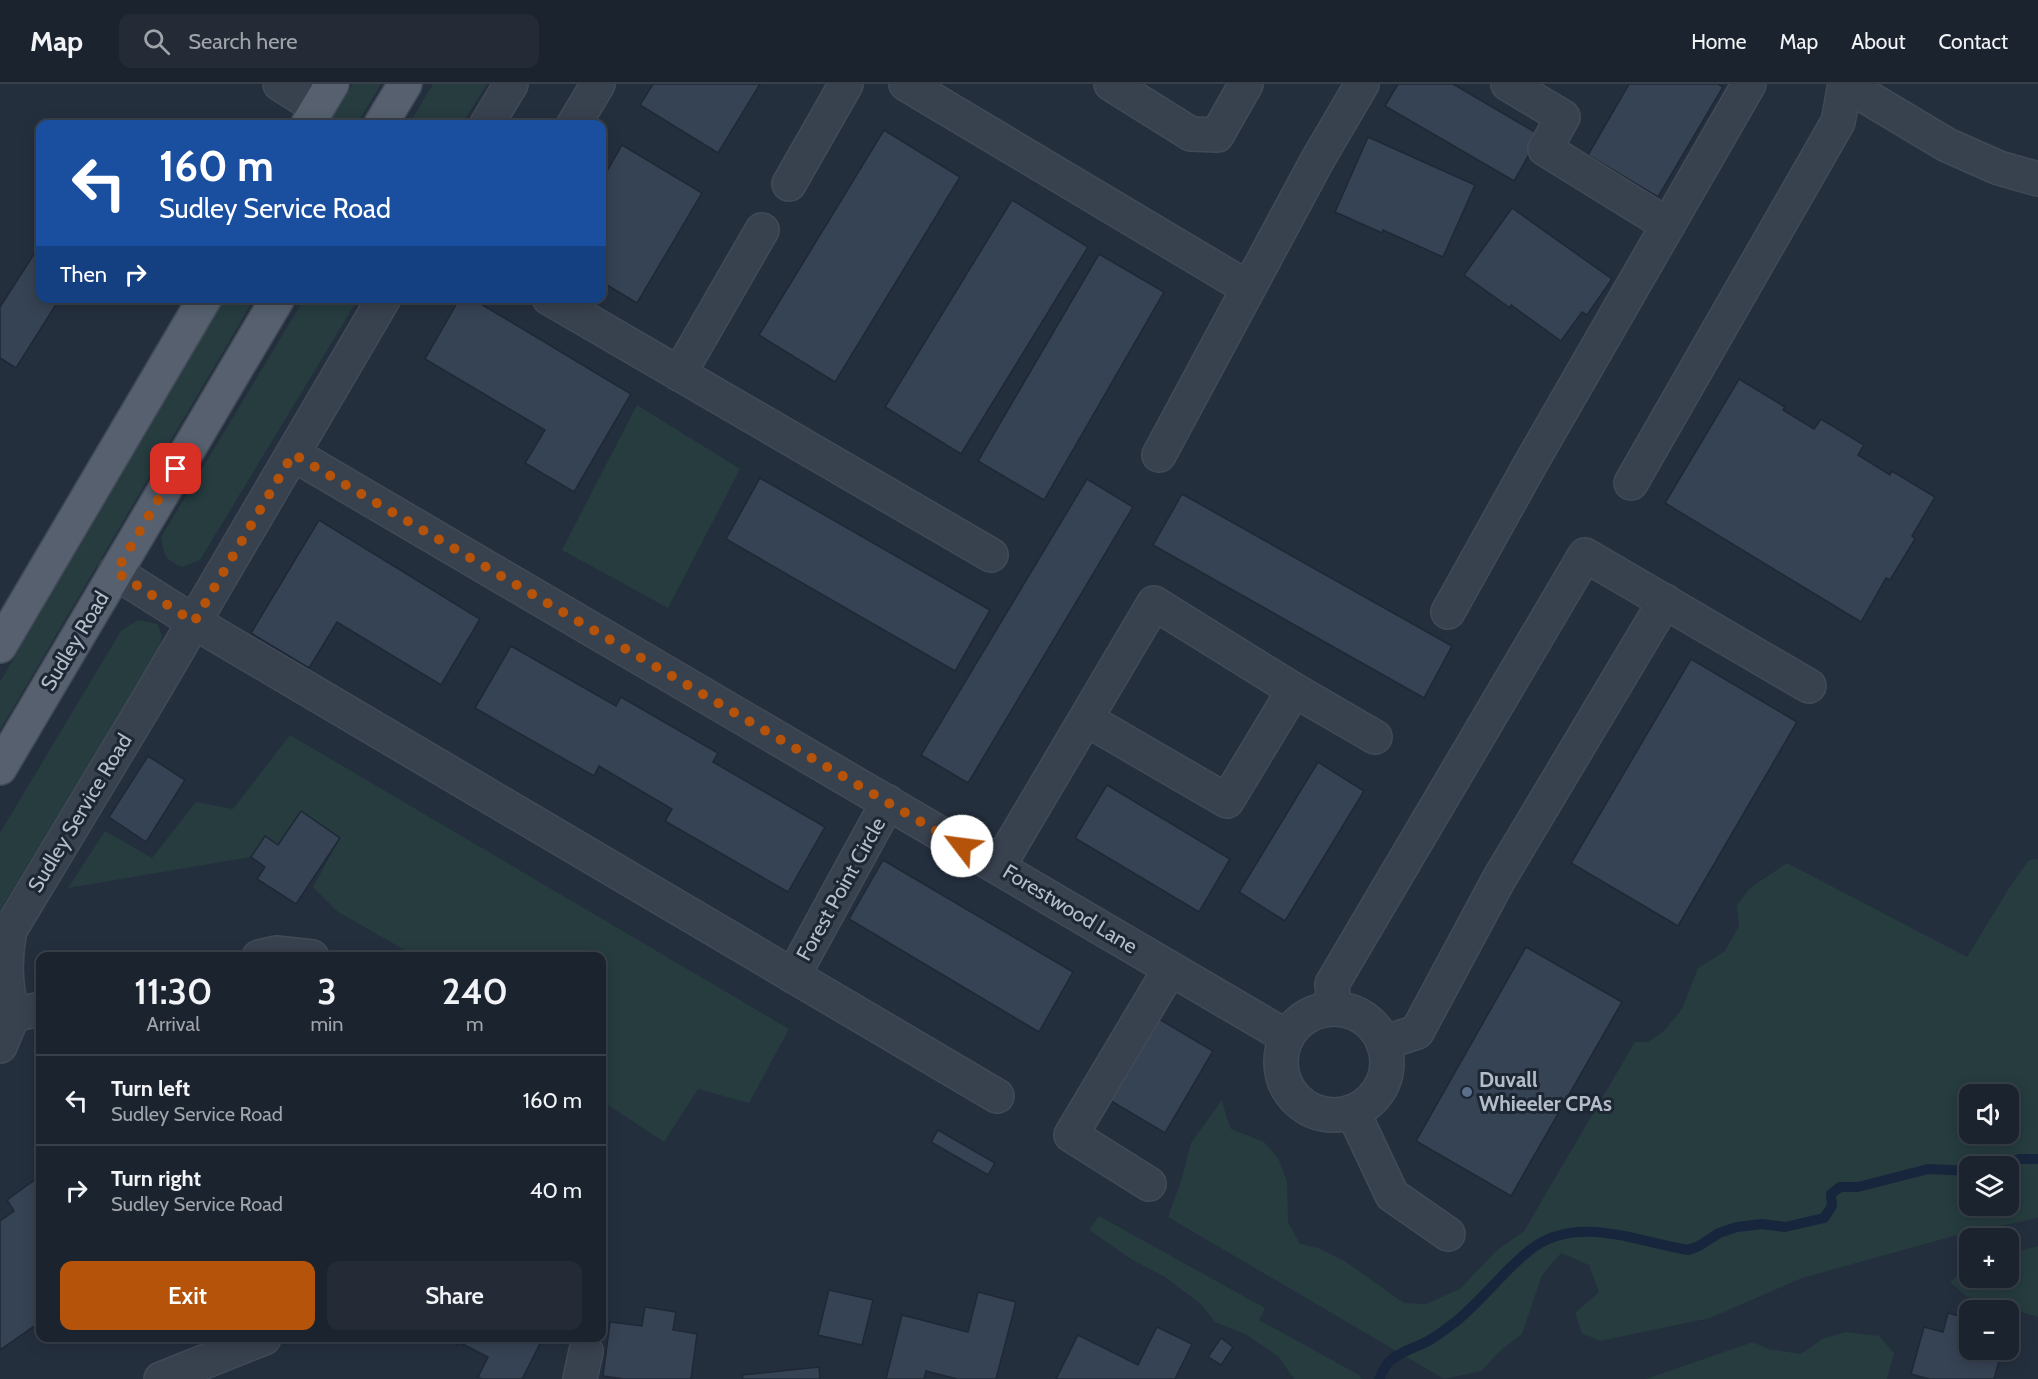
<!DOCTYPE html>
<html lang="en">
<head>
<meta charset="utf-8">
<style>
	body { margin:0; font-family:Cabin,sans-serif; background:#242b36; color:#f1f3f6; height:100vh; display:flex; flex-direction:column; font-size:22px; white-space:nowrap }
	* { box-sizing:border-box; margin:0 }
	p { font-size:20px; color:#a0a4aa }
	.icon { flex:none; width:33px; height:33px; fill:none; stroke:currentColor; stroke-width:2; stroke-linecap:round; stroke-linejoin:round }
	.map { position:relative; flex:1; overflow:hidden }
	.sheet { position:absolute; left:36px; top:868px; width:570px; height:390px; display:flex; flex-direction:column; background:#1b232e; border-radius:12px; box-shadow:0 3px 15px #0003,0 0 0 2px #39404a }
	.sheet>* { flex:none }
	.top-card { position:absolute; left:36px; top:36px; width:570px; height:183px; border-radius:12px; box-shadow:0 3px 15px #0003,0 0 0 2px #39404a; background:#1a4fa0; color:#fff; overflow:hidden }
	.fabs { position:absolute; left:1959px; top:1000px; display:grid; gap:12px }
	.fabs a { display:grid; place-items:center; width:60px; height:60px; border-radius:12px; background:#1b232e; box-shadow:0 3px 15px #0003,0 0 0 2px #39404a; font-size:30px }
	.pin { position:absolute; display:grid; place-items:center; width:51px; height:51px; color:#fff; margin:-26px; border-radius:12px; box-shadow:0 3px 9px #0006 }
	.me { position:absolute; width:66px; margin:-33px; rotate:300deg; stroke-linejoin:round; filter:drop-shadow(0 0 4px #0008) }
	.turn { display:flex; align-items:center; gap:21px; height:126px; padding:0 24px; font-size:27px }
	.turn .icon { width:78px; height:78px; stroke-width:2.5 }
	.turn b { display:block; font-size:42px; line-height:51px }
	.then { display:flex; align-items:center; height:57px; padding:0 24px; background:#0003; gap:12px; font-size:22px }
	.eta { display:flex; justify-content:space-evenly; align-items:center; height:102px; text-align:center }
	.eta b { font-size:36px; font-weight:600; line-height:42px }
	.action { display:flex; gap:12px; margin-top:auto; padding:12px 24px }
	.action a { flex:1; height:69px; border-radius:12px; background:#b45309; color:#fff; font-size:24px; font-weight:600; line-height:69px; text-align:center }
	.action a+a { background:#242b36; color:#f1f3f6 }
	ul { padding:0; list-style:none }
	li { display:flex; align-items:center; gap:18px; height:90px; padding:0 24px; border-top:2px solid #39404a }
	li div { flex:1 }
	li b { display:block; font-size:22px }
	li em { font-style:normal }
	header { display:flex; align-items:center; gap:36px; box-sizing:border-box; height:84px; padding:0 30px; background:#1b232e; border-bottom:2px solid #39404a }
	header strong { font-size:28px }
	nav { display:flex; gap:33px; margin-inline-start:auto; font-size:21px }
	.search { width:420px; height:54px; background:#242b36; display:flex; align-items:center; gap:15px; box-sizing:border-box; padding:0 21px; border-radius:12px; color:#a0a4aa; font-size:22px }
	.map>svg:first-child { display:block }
	.green { fill:#263c3f; fill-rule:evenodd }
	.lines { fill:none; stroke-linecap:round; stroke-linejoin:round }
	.stream { stroke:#17263c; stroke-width:10 }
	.building { fill:#364354; stroke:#1f2835; stroke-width:1.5 }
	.minor-casing { stroke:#414a57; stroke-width:36 }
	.major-casing { stroke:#414a57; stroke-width:36 }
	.minor { stroke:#38414e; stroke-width:33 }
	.major { stroke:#56606e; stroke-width:33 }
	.route { stroke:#b45309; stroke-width:10; stroke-dasharray:0 18 }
	.service-dot { fill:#5c6f8a; stroke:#1d2633; stroke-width:2 }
	.labels { text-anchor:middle; stroke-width:6; stroke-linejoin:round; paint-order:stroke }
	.street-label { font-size:21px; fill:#b4bcc9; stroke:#1d2633 }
	.poi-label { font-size:21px; font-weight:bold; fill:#b4bcc9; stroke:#1d2633; text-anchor:start }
</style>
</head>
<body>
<header>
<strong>Map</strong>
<div class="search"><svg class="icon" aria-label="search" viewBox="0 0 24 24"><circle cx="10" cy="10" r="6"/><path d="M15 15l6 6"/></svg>Search here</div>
<nav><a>Home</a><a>Map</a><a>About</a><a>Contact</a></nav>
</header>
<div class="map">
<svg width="2038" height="1295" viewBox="0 0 2038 1295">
	<rect width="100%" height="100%" fill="#242f3e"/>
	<g class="green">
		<path d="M353,0H381L357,40H328Z"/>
		<path d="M433,0H487L462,40H409Z"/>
		<path d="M224,215H254L0,646V598Z"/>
		<path d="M304,215H358L200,476L182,483C164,475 164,471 161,453Z"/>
		<path d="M637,321L740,385L668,524L562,466Z"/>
		<path d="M138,536L157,540L162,552L158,566L0,827V749L121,547Z"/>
		<path d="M290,651L789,945L749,1019L698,1005L664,1058L602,1017V873H417L338,828L313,803L340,754L301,727L278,761L265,753L251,773L68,804L105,747L152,774L196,718L233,725Z"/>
		<path d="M2038,775V1134L1950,1153L1802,1194L1710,1234L1600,1257L1582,1249L1575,1229L1599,1208L1589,1181L1561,1169L1542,1191L1522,1250L1501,1266L1481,1287L1444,1295L1168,1133L1182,1094L1191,1059L1222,1016L1226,1032L1231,1045L1264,1058L1278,1074L1287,1097L1288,1138L1300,1160L1318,1164L1346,1178L1404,1219L1426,1220L1460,1205L1497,1166L1524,1147L1635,958H1648L1664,947L1682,925L1698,884L1725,867L1739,842L1737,821L1750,804L1787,779L1967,873L2011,801L2029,776ZM1970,1011H2008V1050H1970ZM1970,1083H2008V1122H1970Z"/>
		<path d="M1099,1132L1265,1224L1259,1236L1359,1291L1362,1295H1294L1278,1272L1245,1250L1215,1238L1202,1221L1165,1193L1131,1175L1089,1146Z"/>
		<path d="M2038,1162V1233L1966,1212L1950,1198L1969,1182L1970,1194H2008L2009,1170Z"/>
		<path d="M1846,1248L1879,1252L1894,1269L1887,1295H1646L1753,1258L1768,1265L1801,1270L1822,1255Z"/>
	</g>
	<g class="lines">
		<g class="stream">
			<path d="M2000,1083L2019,1075H2038"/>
			<path d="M1379,1295C1382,1290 1384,1284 1388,1279C1398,1268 1415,1264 1428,1257C1437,1252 1446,1245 1454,1239C1482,1217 1502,1188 1530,1166C1576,1129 1637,1158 1688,1166L1699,1162L1719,1149L1737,1143L1762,1140L1785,1143L1824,1134L1832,1122L1831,1110L1840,1103H1858L1928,1085L1970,1087"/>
		</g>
	</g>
	<g class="building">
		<path d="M653,0H760L718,69L640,21Z"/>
		<path d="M1398,0H1453L1540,51L1514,97L1385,22Z"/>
		<path d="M1629,0H1718L1723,3L1658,113L1588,71Z"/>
		<path d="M884,46L960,93L835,298L759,251Z"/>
		<path d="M1368,53L1475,101L1443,173L1383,146L1382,149L1335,128Z"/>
		<path d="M622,61L702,109L637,219L602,198V96Z"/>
		<path d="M1012,116L1088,163L961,370L885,323Z"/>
		<path d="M1512,124L1612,195L1587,231L1582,228L1561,257L1511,221L1510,224L1464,191Z"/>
		<path d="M36,167L40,170V214H60L16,284L0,274V223Z"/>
		<path d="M1099,170L1164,208L1044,416L978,377Z"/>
		<path d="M460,214H471L631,310L574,408L525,379L545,346L425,275Z"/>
		<path d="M1739,295L1785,323L1783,326L1814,345L1821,335L1864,361L1858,371L1890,391L1892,387L1935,413L1912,452L1915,455L1890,496L1886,494L1861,538L1665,419Z"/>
		<path d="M760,394L990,526L955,587L726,455Z"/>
		<path d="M1087,395L1133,423L968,699L921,671Z"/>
		<path d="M1182,410L1452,562L1424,614L1153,461Z"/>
		<path d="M319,436L480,535L441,601L337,538L309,584L251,549Z"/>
		<path d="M511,562L616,622L621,613L718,669L713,678L825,743L788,808L665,737L672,725L599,682L594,692L475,624Z"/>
		<path d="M1691,575L1797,638L1678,842L1571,779Z"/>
		<path d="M148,672L185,696L146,758L109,733Z"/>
		<path d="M1318,678L1364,707L1285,837L1239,808Z"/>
		<path d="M1107,701L1230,775L1199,828L1075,754Z"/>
		<path d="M301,727L340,754L296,820L257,795L265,783L251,773L265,752L278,761Z"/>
		<path d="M883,776L1073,888L1039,948L849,835Z"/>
		<path d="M1526,863L1622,918L1511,1112L1416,1057Z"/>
		<path d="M1154,932L1213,967L1165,1049L1106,1014Z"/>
		<path d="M938,1046L995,1079L988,1091L931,1058Z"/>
		<path d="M40,1092V1238L0,1266V1137L14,1127L7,1116Z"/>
		<path d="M829,1206L873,1216L862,1261L818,1251Z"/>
		<path d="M978,1208L1016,1218L996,1295H957L926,1287L924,1295H886L902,1231L968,1248Z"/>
		<path d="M645,1223L676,1228L673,1246L697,1250L691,1295H624L603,1292L610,1238L642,1242Z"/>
		<path d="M1948,1229L1970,1235V1266H2002L1994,1295H1929L1911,1290L1924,1243L1943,1248Z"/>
		<path d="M1157,1243L1192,1260L1175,1295H1056L1078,1251L1138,1281Z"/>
		<path d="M446,1254H543L522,1295H482L478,1293L488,1273L459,1258L458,1261Z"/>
		<path d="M1221,1254L1233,1263L1221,1281L1208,1273Z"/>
		<path d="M819,1283L820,1295H743L742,1291Z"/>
	</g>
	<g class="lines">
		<g class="minor-casing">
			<g id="minor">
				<path d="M280,0L318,24"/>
				<path d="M906,0L1248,204"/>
				<path d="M1111,0L1191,50L1217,51L1246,0"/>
				<path d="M1508,0L1563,33L1545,65L1668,141"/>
				<path d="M1845,0L1947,61L1999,84L2038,95"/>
				<path d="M487,40L511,0"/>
				<path d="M574,40L598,0"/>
				<path d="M789,100L846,0"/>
				<path d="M549,214L991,471"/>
				<path d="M679,290L762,146"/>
				<path d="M293,370L1287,953"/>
				<path d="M1159,371L1318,75L1362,0"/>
				<path d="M1631,399L1838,38L1845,0"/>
				<path d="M115,488L194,538L997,1012"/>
				<path d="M1448,528L1531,379L1749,0"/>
				<path d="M1294,606L1375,653"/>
				<path d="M998,783L1154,519L1294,606L1227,717L1086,635"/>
				<path d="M259,873L276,869L312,873"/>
				<path d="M793,892L888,718"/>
				<path d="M1334,924L1332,900L1585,471L1809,602"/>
				<circle cx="1334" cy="978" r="53"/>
				<path d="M13,931C5,903 4,875 10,846L150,613L384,214"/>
				<path d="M13,931L40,925"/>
				<path d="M1383,959L1417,948L1499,795L1665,517"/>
				<path d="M0,962L13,931"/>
				<path d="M1353,1028L1392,1111L1448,1150"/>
				<path d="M1149,1100L1071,1051L1170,885"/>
				<path d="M161,1295L264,1254"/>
				<path d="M580,1295L586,1267"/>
			</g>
		</g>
		<g class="major-casing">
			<g id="major">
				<path d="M308,40L332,0"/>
				<path d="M381,40L405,0"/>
				<path d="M0,562L205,214"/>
				<path d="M0,684L278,214"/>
			</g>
		</g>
		<use href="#minor" class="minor"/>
		<use href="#major" class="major"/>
	</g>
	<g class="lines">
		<path class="route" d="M176,385L116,488L194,538L293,370L962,762"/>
	</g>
	<circle class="service-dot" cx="1467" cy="1008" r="6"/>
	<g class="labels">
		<g class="street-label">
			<text transform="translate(75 557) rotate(-59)" y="7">Sudley Road</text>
			<text transform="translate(80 729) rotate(-59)" y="7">Sudley Service Road</text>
			<text transform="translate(841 805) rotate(-61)" y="7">Forest Point Circle</text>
			<text transform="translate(1070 825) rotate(31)" y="7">Forestwood Lane</text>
		</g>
		<g class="poi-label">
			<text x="1479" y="1003">Duvall<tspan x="1479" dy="24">Whieeler CPAs</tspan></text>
		</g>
	</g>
</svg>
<div class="fabs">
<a><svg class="icon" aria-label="sound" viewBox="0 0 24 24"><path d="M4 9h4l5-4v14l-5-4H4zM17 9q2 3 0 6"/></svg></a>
<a><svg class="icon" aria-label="layers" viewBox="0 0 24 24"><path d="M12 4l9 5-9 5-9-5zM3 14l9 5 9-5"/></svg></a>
<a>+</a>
<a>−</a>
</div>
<div class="pin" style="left:176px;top:385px;background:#d93025"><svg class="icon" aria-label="arrive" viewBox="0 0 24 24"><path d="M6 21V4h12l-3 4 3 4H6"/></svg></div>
<svg class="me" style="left:962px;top:762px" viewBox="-20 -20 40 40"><circle r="19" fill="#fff"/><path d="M0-13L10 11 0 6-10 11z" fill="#b45309"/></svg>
<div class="top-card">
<div class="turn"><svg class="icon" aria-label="left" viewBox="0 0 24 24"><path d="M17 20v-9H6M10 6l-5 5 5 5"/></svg><div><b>160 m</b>Sudley Service Road</div></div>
<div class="then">Then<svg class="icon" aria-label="right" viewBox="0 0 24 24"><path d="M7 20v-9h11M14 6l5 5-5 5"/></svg></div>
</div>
<section class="sheet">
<div class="eta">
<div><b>11:30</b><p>Arrival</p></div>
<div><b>3</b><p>min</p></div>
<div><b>240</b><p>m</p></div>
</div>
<ul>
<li><svg class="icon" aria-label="left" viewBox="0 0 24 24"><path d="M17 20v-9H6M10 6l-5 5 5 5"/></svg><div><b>Turn left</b><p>Sudley Service Road</p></div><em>160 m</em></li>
<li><svg class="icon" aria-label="right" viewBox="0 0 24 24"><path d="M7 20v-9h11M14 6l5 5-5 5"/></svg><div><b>Turn right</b><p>Sudley Service Road</p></div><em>40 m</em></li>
</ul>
<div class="action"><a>Exit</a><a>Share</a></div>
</section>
</div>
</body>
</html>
